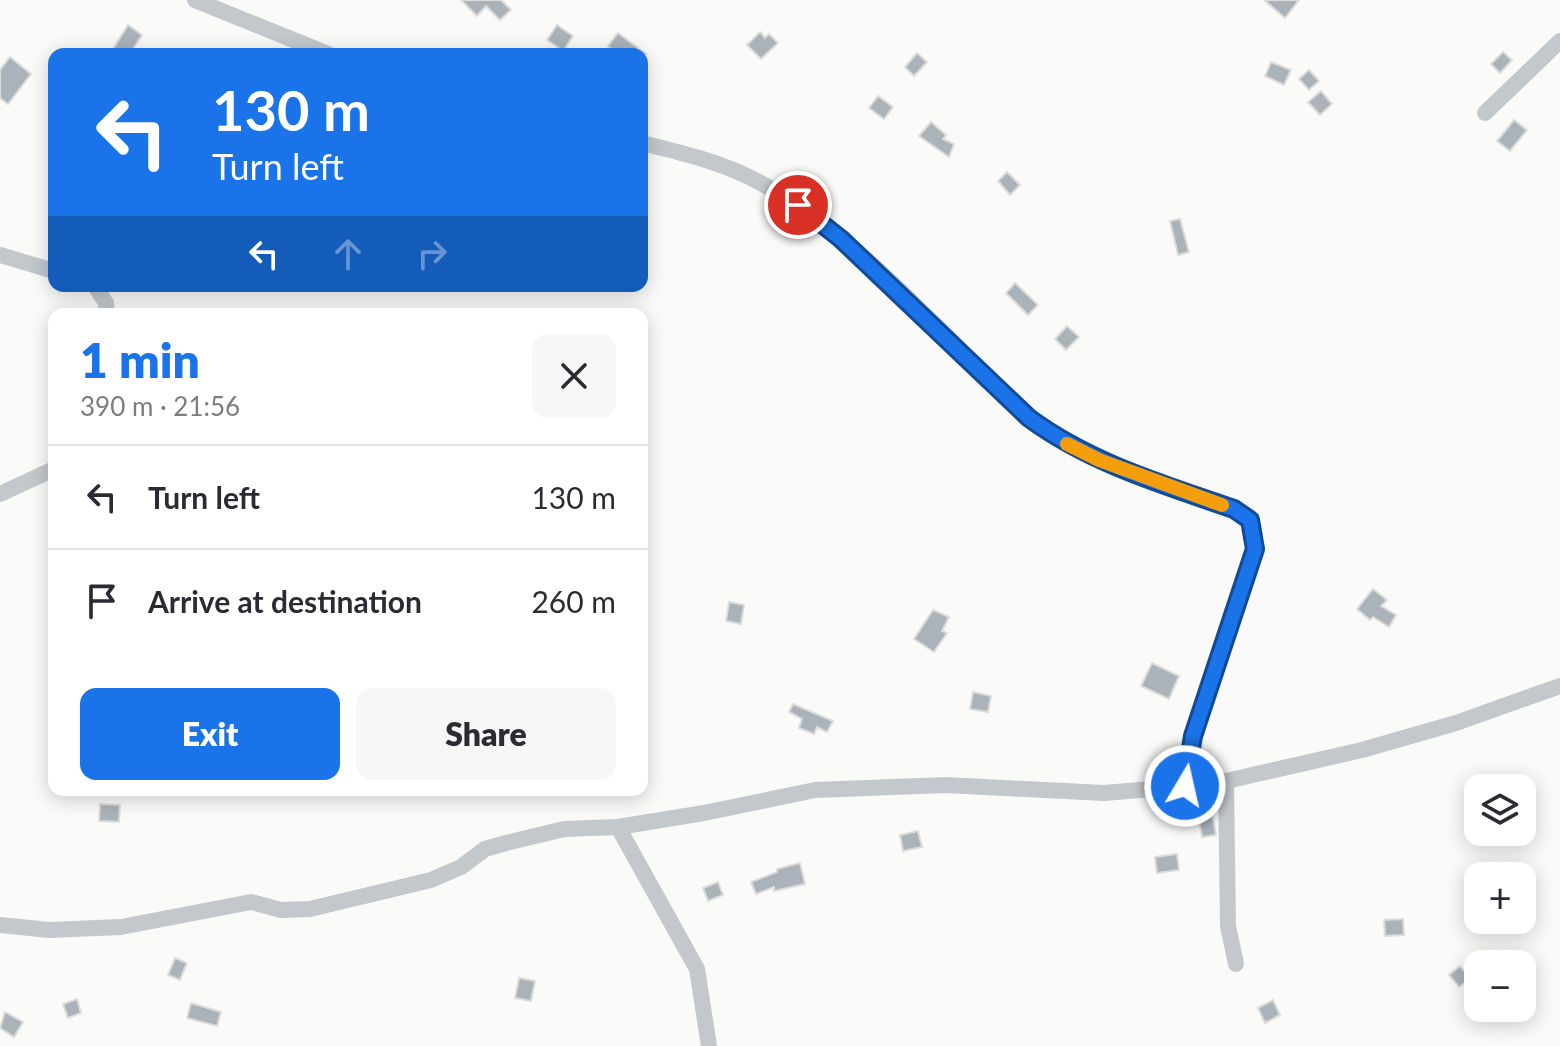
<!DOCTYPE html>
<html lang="en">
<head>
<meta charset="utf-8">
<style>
	body { margin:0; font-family:Lato,sans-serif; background:#f7f7f7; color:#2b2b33; height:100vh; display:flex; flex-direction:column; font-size:30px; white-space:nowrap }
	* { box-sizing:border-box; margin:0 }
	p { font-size:26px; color:#7c7c81 }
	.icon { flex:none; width:44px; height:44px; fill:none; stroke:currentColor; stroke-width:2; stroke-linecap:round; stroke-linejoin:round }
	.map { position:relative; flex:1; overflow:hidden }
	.details { position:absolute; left:48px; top:308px; width:600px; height:488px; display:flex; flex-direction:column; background:#fff; border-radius:16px; box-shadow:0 4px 20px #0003 }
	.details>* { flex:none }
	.guide { position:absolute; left:48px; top:48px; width:600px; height:244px; border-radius:16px; box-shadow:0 4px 20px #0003; background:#1a73e8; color:#fff; overflow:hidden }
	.controls { position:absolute; left:1464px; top:774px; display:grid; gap:16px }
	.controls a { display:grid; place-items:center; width:72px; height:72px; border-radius:16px; background:#fff; box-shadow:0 4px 20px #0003; font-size:40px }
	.pin { position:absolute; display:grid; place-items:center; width:68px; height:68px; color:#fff; margin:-34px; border:4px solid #fff; border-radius:50%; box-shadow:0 2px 8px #0007 }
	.me { position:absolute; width:88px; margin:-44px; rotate:9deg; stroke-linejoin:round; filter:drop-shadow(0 0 6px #0008) }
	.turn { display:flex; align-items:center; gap:28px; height:168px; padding:0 32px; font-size:36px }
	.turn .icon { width:104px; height:104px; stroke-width:2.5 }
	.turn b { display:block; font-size:56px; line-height:68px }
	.lanes { display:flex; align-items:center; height:76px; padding:0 32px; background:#0003; justify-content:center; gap:40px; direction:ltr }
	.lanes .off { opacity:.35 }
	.round { display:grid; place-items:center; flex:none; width:84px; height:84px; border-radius:16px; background:#f7f7f7 }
	.headline { display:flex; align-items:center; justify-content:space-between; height:136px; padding:0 32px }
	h1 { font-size:48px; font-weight:800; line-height:60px; color:#1a73e8 }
	.action { display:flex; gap:16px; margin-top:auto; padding:16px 32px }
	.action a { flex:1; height:92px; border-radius:16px; background:#1a73e8; color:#fff; font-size:32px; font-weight:800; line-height:92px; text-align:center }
	.action a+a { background:#f7f7f7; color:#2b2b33 }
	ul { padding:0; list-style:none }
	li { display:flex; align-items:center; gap:24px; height:104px; padding:0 32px; border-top:2px solid #e1e1e2 }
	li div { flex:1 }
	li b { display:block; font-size:30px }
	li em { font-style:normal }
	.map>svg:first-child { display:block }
	.building { fill:#aab3b9; stroke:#dcdcda; stroke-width:2 }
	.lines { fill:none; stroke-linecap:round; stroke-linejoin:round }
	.street { stroke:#c3c8cc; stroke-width:16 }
	.route-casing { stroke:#114b97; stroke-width:20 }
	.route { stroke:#1a73e8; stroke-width:14 }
	.slow { stroke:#f59e0b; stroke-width:14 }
</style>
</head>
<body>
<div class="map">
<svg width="1560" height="1046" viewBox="0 0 1560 1046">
	<rect width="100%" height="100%" fill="#fafaf8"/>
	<g class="building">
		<path d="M461,0H501L511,10L500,20L486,6L477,16Z"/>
		<path d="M1264,0H1299L1285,18Z"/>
		<path d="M128,25L142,35L131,52L127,49L118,54L113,49Z"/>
		<path d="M557,25L573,36L563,51L547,40Z"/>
		<path d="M760,32L765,38L769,34L778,43L761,59L747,45Z"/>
		<path d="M618,33L646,54H618L608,46Z"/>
		<path d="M1503,52L1512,60L1500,73L1491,64Z"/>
		<path d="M917,53L927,62L914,76L905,67Z"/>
		<path d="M10,57L31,74L8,104L0,98V70Z"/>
		<path d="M1271,62L1291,70L1284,85L1265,76Z"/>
		<path d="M1309,70L1319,81L1309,90L1299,79Z"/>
		<path d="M1321,91L1332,104L1320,115L1308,102Z"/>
		<path d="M878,96L893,107L884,119L869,108Z"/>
		<path d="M1514,120L1527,130L1510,151L1497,141Z"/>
		<path d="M931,122L946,135L943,139L954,144L949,157L919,136Z"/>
		<path d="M1007,172L1020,185L1010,195L998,181Z"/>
		<path d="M1180,219L1189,252L1178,255L1170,221Z"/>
		<path d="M1015,283L1038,305L1028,315L1006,293Z"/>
		<path d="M1067,326L1079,337L1066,350L1055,339Z"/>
		<path d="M1373,589L1387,600L1381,606L1396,615L1389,627L1373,617L1370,620L1357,609Z"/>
		<path d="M729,602L744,605L741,624L726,621Z"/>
		<path d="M933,610L949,617L942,631L947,633L934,652L914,639Z"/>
		<path d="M1152,663L1179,676L1169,699L1141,686Z"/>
		<path d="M973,692L991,696L988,712L970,709Z"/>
		<path d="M793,704L833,721L827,732L817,727L814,734L799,728L802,719L789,712Z"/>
		<path d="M100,804L120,805L119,822L99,821Z"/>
		<path d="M1213,817L1216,835L1202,837L1199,819Z"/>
		<path d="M918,831L922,847L903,851L900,835Z"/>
		<path d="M1177,854L1179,870L1157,873L1155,857Z"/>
		<path d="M800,863L805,884L774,891V887L756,894L751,882L777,872V869Z"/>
		<path d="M718,882L723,895L708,901L703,888Z"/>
		<path d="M1403,919L1404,935L1385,936L1384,920Z"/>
		<path d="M175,958L187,963L180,980L168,975Z"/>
		<path d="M1460,966L1470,979L1459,987L1449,975Z"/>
		<path d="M519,978L535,981L531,1001L515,998Z"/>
		<path d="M77,999L81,1013L68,1018L63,1004Z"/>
		<path d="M1273,1000L1280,1015L1265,1023L1258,1008Z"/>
		<path d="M191,1003L221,1012L217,1026L187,1018Z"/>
		<path d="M5,1012L23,1022L14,1037L0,1028Z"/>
	</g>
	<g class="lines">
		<g class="street">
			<path d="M195,0L328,54"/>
			<path d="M1485,113L1560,41"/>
			<path d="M642,143C678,152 713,160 747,176C849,225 946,339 1029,418C1090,463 1162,485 1234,509C1251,520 1256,528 1255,549L1193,736L1185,786"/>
			<path d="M0,255L54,271"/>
			<path d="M95,286L106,303L107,314"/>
			<path d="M0,494L54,469"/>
			<path d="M1226,782L1228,926L1236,964"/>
			<path d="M618,827L697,969L709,1046"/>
			<path d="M0,925L49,930L121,927L251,902L281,910L310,909L431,880L461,867L485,849L506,843L564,829L618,827L704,813L815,790L946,785L1104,793L1213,784L1362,750L1456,723L1560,686"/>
		</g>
	</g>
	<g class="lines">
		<g class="route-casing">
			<path id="route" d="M798,205L841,239L1029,418C1090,463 1162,484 1234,509L1250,520L1255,549L1193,736L1185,786"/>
		</g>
		<use href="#route" class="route"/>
		<path class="slow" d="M1067,444L1099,460L1222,505"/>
	</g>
</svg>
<div class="controls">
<a><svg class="icon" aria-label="layers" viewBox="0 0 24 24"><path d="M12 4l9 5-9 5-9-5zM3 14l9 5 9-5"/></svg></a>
<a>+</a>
<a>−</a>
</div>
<div class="pin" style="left:798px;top:205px;background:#d93025"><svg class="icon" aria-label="arrive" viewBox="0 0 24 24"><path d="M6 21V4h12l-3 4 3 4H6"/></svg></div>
<svg class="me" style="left:1185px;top:786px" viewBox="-20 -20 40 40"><circle r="17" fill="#1a73e8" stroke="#fff" stroke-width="3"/><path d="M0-11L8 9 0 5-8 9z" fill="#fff"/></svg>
<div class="guide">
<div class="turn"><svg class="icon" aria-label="left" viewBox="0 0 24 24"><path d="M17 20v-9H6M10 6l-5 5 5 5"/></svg><div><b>130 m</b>Turn left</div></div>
<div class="lanes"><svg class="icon" aria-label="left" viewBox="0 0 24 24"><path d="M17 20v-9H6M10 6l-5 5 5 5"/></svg><svg class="icon off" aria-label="ahead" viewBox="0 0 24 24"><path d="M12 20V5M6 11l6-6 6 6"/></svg><svg class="icon off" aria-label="right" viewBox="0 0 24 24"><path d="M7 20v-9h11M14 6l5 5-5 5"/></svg></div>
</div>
<section class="details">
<div class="headline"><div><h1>1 min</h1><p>390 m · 21:56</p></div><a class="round"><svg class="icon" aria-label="close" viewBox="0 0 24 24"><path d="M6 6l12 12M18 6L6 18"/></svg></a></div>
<ul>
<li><svg class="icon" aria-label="left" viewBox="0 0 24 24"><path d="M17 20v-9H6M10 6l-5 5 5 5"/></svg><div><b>Turn left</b></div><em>130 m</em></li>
<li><svg class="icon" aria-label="arrive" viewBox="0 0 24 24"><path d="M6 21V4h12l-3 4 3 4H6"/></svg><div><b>Arrive at destination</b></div><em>260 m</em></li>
</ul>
<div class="action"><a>Exit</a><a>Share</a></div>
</section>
</div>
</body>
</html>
